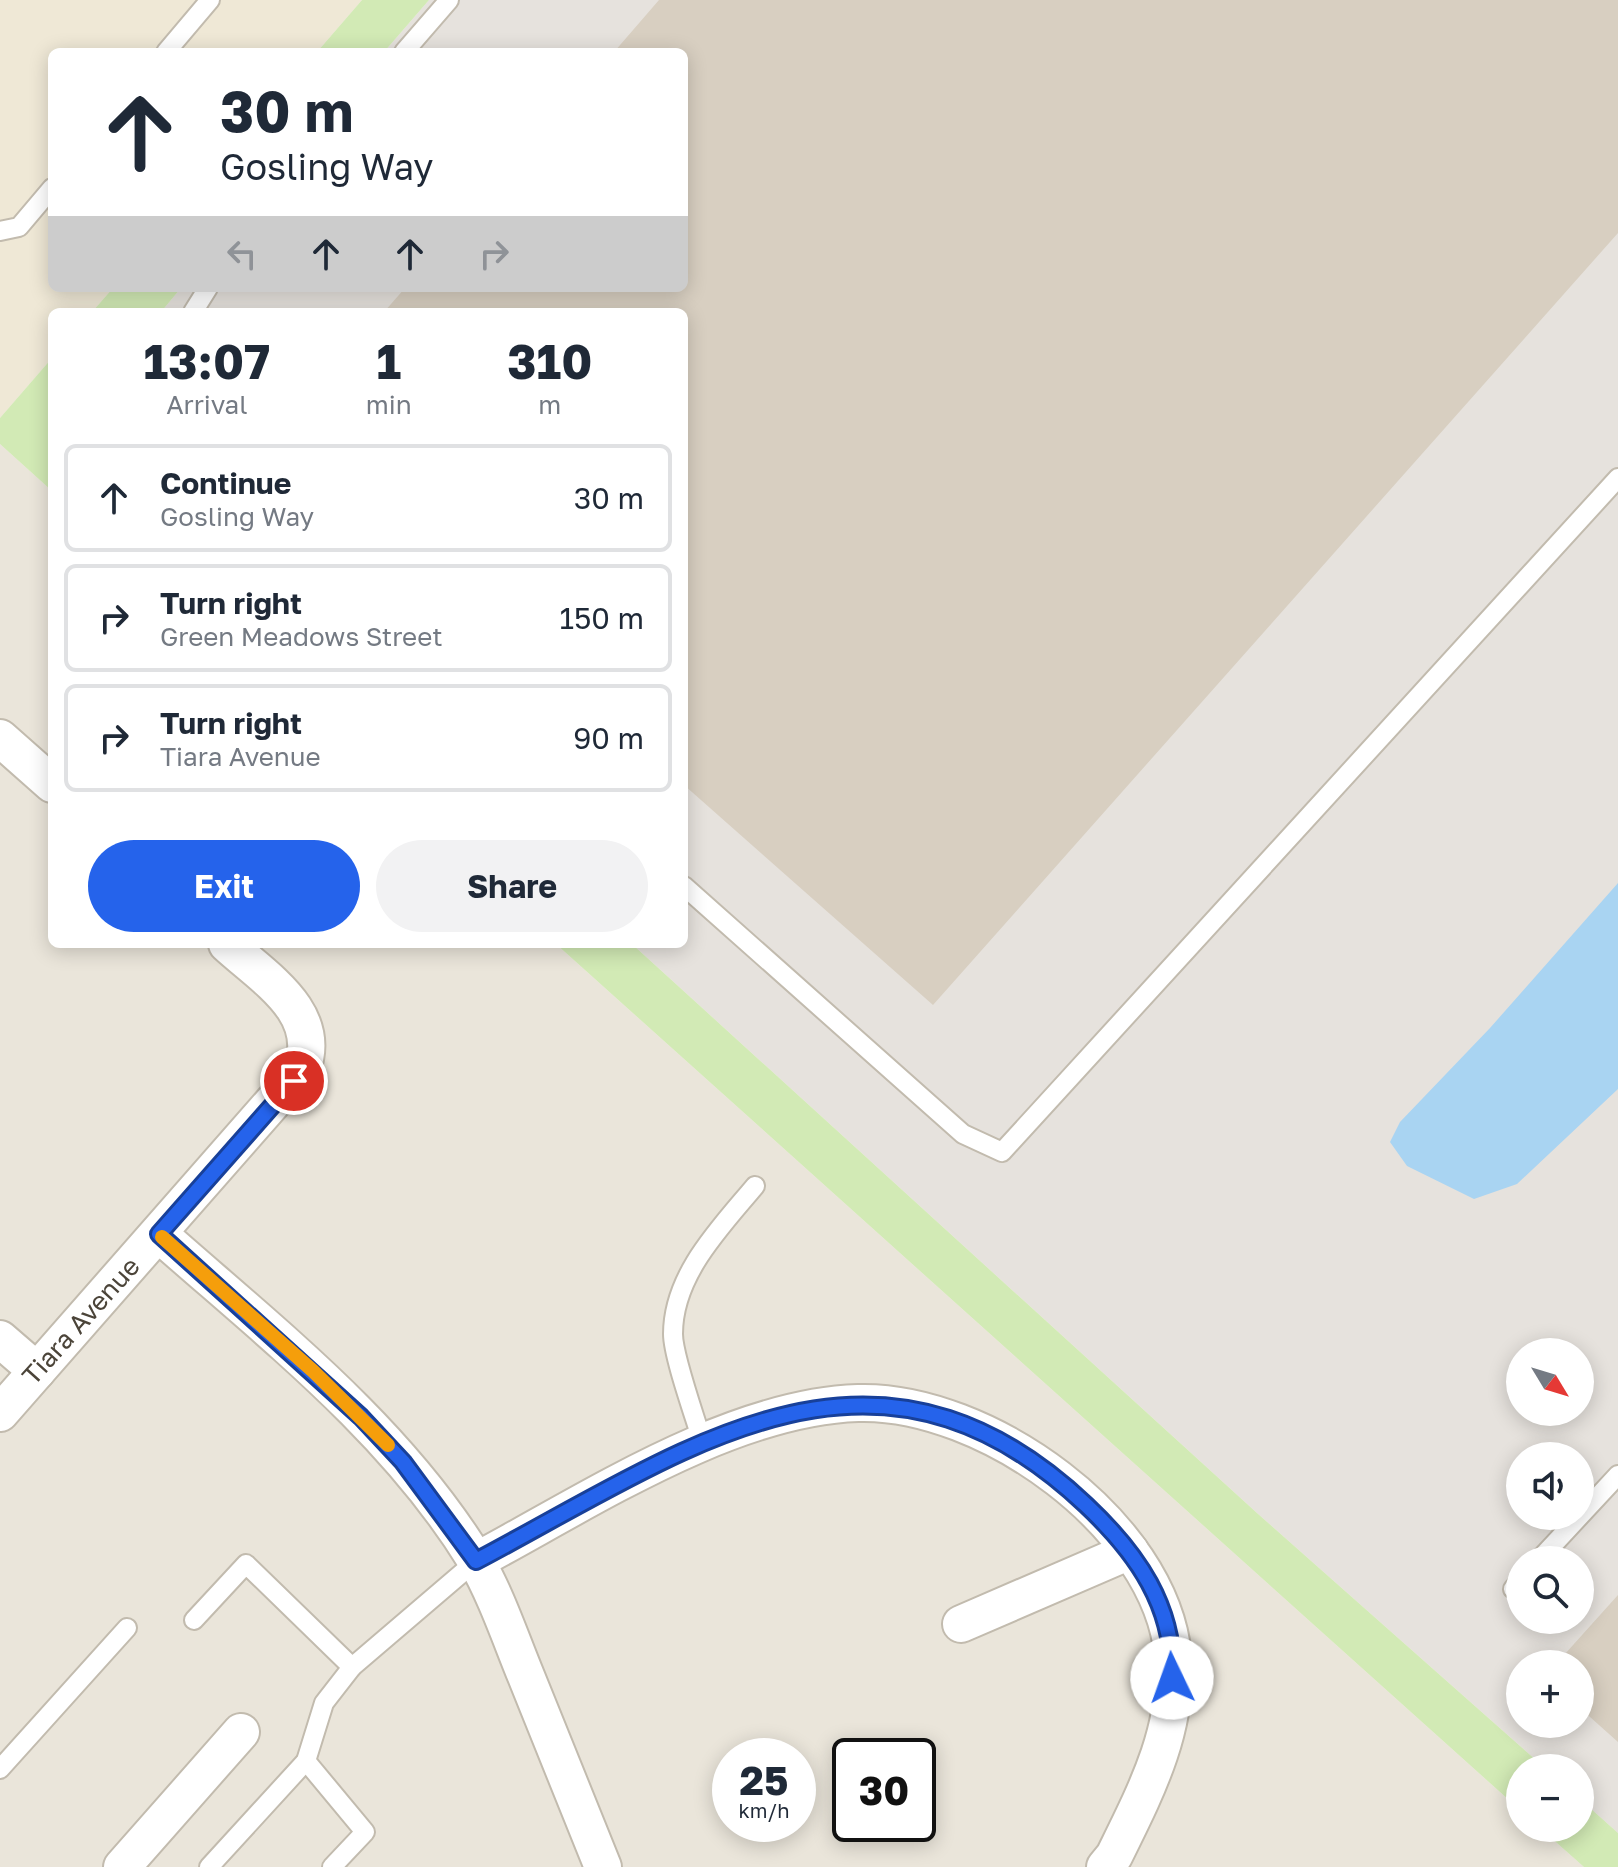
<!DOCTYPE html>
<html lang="en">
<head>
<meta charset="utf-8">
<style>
	body { margin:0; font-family:"Golos Text",sans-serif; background:#f2f2f3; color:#1f2937; height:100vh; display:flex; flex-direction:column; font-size:30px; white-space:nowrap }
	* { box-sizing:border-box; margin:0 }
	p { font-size:26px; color:#747a83 }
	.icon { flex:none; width:44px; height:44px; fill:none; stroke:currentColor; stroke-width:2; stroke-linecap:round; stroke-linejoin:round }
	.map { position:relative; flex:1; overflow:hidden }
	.panel { position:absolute; left:48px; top:308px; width:640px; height:640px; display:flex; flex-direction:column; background:#fff; border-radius:12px; box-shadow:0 4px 20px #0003 }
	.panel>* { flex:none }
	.hud { position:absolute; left:48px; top:48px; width:640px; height:244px; border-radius:12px; box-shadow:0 4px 20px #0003; background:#fff; color:#1f2937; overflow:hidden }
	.needle { width:52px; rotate:128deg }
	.tools { position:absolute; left:1506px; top:1338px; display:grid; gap:16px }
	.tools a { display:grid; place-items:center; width:88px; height:88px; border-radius:50%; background:#fff; box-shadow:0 4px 20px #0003; font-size:40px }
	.speed { position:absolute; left:712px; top:1738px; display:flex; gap:16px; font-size:40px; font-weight:700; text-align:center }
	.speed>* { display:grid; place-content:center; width:104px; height:104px; border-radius:50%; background:#fff; box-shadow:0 4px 20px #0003; line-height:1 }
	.speed small { font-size:20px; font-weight:400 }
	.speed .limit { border:4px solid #111; border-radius:12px; background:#fff; color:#111 }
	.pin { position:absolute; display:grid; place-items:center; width:68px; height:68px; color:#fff; margin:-34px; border:4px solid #fff; border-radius:50%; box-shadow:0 2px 8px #0007 }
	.me { position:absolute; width:88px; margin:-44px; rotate:357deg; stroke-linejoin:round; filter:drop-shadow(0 0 6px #0008) }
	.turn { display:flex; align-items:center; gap:28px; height:168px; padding:0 40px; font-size:36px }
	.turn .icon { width:104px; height:104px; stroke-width:2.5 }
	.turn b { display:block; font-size:56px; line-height:68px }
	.lanes { display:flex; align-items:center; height:76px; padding:0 40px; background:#0003; justify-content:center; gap:40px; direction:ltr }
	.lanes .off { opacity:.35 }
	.eta { display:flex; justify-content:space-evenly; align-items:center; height:136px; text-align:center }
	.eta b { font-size:48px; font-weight:700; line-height:56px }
	.cta { display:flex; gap:16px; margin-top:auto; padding:16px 40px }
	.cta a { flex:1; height:92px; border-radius:48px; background:#2563eb; color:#fff; font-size:32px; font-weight:700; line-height:92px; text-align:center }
	.cta a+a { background:#f2f2f3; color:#1f2937 }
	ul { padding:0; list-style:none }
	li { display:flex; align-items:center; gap:24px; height:108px; margin:0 16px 12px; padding:0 24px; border:4px solid #e0e1e3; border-radius:12px }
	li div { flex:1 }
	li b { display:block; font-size:30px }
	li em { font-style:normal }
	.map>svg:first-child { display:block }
	.residential { fill:#eae5da; fill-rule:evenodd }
	.industrial { fill:#e6e2dd; fill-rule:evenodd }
	.education { fill:#efe8d6 }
	.green { fill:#d2eab5 }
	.water { fill:#a9d4f2 }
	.building { fill:#d8cfc1 }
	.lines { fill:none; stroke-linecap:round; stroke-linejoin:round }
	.service-casing { stroke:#c2bbae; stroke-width:22 }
	.minor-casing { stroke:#c2bbae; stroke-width:40 }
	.service { stroke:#fff; stroke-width:18 }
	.minor { stroke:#fff; stroke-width:36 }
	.route-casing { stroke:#184099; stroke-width:20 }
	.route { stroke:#2563eb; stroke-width:14 }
	.slow { stroke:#f59e0b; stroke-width:14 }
	.labels { text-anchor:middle; stroke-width:7; stroke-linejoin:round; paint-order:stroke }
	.street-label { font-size:26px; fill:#4b4439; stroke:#fff }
</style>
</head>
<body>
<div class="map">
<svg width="1618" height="1867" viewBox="0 0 1618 1867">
	<rect width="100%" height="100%" fill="#f6f3ec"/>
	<path class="residential" d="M0,444L52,491V944H556L1520,1810V1828H1540L1584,1867H0ZM730,1756H798V1824H730ZM850,1756H918V1824H850Z"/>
	<path class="industrial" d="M429,0H1618V1833L1580,1799V1768H1545L1257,1513L632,944H684V312H161L181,288H684V52H384ZM1520,1352H1580V1412H1520ZM1520,1456H1580V1516H1520ZM1520,1560H1580V1620H1520ZM1520,1664H1580V1724H1520Z"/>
	<path class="education" d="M0,0H362L317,52H52V288H113L92,312H52V358L0,418Z"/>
	<g class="green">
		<path d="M362,0H429L384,52H317Z"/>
		<path d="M113,288H181L161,312H92Z"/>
		<path d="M52,358V491L0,444V418Z"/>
		<path d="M556,944H632L1257,1513L1545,1768H1520V1810Z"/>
		<path d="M1580,1799L1618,1833V1867H1584L1540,1828H1580Z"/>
	</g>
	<path class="water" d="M1618,883V1089L1517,1184L1474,1199L1407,1166L1390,1142L1400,1122L1490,1028Z"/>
	<g class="building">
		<path d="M659,0H1618V233L933,1005L684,785V312H384L405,288H684V52H614Z"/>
		<path d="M1618,1595V1742L1580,1708V1664H1556Z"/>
	</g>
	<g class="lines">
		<g class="service-casing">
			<g id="service">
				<path d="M166,52L210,0"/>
				<path d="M404,52L449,0"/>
				<path d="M0,231L19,227L52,188"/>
				<path d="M193,312L208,288"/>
				<path d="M684,886L963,1134L1002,1152L1618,478"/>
				<path d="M702,1441C695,1417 673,1356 673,1334C673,1275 720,1228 755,1186"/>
				<path d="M1539,1560L1618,1475"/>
				<path d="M1513,1589L1520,1581"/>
				<path d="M194,1620L246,1564L352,1667"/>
				<path d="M306,1761L365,1832L332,1867"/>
				<path d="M0,1769L127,1628"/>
				<path d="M209,1867L306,1761L324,1703L352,1667L476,1561"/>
			</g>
		</g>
		<g class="minor-casing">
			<g id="minor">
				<path d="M0,738L52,784"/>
				<path d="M159,1234C272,1334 395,1429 475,1559C496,1595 510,1637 526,1676C552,1740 577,1803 603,1867"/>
				<path d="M0,1339L37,1371"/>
				<path d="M0,1413L302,1069C323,1012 264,978 227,944"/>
				<path d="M476,1561C587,1502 730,1407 858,1403C984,1399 1161,1524 1173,1656C1179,1729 1145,1793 1114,1856L1105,1867"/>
				<path d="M961,1624L1130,1551"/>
				<path d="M122,1867L241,1732"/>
			</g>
		</g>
		<use href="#service" class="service"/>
		<use href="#minor" class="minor"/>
	</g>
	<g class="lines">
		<g class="route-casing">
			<path id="route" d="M294,1081L159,1234L361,1417L403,1462L476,1561C686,1450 874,1305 1086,1505C1137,1553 1175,1607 1172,1678"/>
		</g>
		<use href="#route" class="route"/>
		<path class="slow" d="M162,1237L313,1371L388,1445"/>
	</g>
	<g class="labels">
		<g class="street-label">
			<text transform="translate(81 1321) rotate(-48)" y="9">Tiara Avenue</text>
		</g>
	</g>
</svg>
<div class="tools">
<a><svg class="needle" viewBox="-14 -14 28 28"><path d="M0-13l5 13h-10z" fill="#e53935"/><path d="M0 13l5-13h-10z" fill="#747a83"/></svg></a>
<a><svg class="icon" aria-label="sound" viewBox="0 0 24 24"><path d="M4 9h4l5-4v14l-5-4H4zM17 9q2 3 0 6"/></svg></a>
<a><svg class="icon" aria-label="search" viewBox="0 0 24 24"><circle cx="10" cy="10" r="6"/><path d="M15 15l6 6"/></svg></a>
<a>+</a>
<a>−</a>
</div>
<div class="speed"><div>25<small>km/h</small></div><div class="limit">30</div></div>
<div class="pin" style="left:294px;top:1081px;background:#d93025"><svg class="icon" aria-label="arrive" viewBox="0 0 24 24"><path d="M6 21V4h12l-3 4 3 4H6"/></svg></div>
<svg class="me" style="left:1172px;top:1678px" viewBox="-20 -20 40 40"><circle r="19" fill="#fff"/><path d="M0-13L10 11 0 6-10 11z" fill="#2563eb"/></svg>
<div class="hud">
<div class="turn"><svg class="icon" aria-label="ahead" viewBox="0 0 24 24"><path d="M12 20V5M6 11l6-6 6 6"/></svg><div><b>30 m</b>Gosling Way</div></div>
<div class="lanes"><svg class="icon off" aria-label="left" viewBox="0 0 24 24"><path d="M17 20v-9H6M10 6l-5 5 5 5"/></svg><svg class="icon" aria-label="ahead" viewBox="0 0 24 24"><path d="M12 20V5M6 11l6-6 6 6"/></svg><svg class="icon" aria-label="ahead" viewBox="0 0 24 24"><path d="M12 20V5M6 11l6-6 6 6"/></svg><svg class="icon off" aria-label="right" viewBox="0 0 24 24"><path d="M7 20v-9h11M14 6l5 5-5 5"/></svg></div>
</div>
<section class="panel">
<div class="eta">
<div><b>13:07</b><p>Arrival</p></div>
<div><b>1</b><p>min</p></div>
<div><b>310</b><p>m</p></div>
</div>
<ul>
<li><svg class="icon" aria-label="ahead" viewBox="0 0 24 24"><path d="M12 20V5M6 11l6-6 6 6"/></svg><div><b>Continue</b><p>Gosling Way</p></div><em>30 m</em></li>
<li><svg class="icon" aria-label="right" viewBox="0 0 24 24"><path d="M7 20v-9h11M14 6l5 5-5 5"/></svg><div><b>Turn right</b><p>Green Meadows Street</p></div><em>150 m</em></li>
<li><svg class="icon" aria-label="right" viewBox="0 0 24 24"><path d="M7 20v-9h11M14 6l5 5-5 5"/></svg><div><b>Turn right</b><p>Tiara Avenue</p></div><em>90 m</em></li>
</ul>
<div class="cta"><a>Exit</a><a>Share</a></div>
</section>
</div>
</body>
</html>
